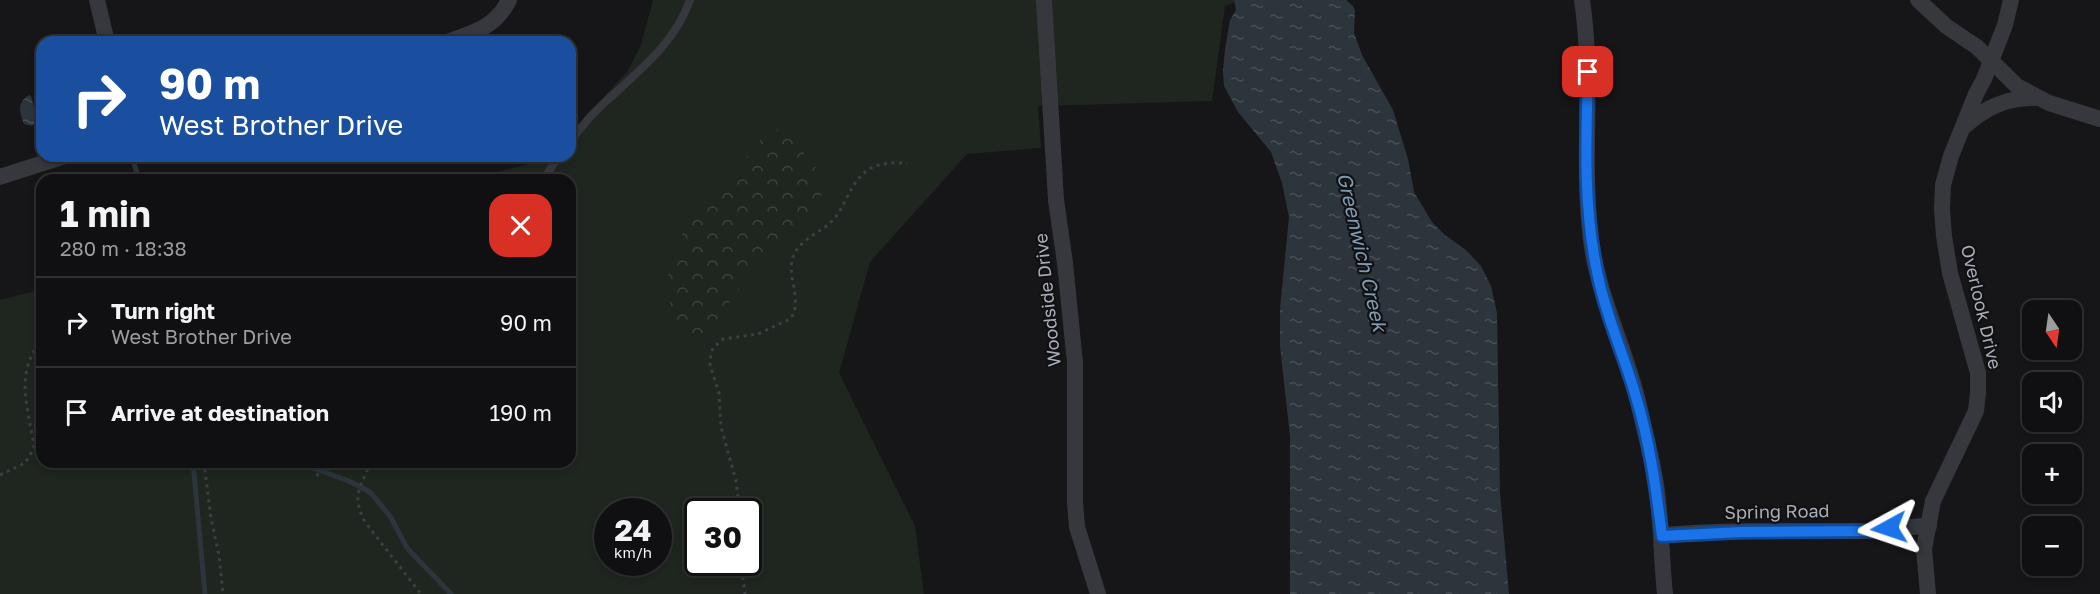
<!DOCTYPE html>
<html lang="en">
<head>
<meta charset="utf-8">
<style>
	body { margin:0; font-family:"Golos Text",sans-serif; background:#19191b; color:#f1f3f6; height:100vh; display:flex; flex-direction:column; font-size:22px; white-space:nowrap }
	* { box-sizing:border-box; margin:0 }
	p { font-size:20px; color:#9c9d9f }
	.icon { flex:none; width:33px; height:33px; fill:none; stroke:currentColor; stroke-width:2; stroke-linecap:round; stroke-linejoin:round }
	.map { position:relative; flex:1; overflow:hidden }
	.drawer { position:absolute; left:36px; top:174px; width:540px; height:294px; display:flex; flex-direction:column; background:#101012; border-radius:18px; box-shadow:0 3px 9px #0003,0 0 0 2px #303032 }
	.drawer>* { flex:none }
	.hud { position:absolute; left:36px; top:36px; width:540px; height:126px; border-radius:18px; box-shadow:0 3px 9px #0003,0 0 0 2px #303032; background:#1a4fa0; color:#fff; overflow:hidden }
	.needle { width:39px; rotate:167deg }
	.tools { position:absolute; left:2022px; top:300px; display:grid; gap:12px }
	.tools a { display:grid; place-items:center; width:60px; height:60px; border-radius:12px; background:#101012; box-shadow:0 3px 9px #0003,0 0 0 2px #303032; font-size:30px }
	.speed { position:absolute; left:594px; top:498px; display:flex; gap:12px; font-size:30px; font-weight:700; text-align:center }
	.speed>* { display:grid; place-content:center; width:78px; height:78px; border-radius:50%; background:#101012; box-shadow:0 3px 9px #0003,0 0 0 2px #303032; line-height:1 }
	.speed small { font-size:15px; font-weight:400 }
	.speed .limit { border:3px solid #111; border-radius:9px; background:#fff; color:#111 }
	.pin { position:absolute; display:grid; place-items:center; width:51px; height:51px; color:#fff; margin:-26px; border-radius:12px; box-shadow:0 3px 9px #0006 }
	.me { position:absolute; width:66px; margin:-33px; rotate:265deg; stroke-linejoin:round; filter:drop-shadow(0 0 4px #0008) }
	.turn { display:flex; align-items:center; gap:21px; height:126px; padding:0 24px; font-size:27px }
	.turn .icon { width:78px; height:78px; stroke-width:2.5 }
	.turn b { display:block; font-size:42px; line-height:51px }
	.round { display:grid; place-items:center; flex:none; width:63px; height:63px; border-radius:18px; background:#19191b }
	.overview { display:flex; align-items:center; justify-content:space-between; height:102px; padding:0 24px }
	h1 { font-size:36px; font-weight:700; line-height:45px }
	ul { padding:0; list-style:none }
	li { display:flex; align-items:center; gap:18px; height:90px; padding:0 24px; border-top:2px solid #303032 }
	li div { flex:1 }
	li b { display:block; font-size:22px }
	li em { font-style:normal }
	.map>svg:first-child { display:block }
	.green { fill:#1e261f; fill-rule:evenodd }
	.forest { fill:url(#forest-crowns) }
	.water { fill:url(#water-ripples) }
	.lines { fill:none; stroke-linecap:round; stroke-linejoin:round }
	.stream { stroke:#2c353c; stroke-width:5 }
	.path { stroke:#3d3f44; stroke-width:3; stroke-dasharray:3 4.5; stroke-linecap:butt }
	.lane { stroke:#37383d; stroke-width:8 }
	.street { stroke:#37383d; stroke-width:16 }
	.route-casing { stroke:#114b97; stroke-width:15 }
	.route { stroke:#1a73e8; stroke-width:10 }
	.labels { text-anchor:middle; stroke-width:4.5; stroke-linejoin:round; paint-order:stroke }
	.street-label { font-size:18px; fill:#a8adb8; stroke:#111113 }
	.water-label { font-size:20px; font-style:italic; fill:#7f9bb3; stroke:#111113 }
</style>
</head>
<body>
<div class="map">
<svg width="2100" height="594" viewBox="0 0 2100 594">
	<defs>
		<pattern id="forest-crowns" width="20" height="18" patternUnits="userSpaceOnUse" patternTransform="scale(1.5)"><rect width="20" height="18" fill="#1e261f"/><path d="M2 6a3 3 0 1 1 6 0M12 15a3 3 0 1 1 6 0" fill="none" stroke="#3c433d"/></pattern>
		<pattern id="water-ripples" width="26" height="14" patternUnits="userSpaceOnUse" patternTransform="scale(1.5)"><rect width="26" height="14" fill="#2c353c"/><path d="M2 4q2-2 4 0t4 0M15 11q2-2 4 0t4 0" fill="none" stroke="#485056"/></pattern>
	</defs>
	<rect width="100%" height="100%" fill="#161618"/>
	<path class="green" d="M653,0H1242L1225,6L1212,101L1038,106L1041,148L967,154L870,262L839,373L915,526L924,594H0V300L42,289V462H570V180H466L544,160L548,156H570V133L627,72L641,45ZM608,512H658V562H608ZM698,512H748V562H698Z"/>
	<path class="forest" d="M785,126L795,134L806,158L822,174L824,191L810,215L789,235L764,254L705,337L689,342L673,314L666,288L673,250L689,223L714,191L750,153L763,136Z"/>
	<g class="water">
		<path d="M1234,0H1346L1353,6L1355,11L1354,33L1362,55L1393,110L1408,159L1414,192L1432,222L1445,235L1466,250L1481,266L1491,286L1497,313L1500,493L1509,594H1290V436L1280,346V309L1289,217L1282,183L1271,152L1238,112L1224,86L1223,72L1225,49L1230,20L1236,10Z"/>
		<path d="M29,95L31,96L38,121L32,126L24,124C19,111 17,103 29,95Z"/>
	</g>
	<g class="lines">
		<g class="stream">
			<path d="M132,156L139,180"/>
			<path d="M193,462L205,594"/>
			<path d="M297,462L351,482L370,492L390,516L407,548L451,594"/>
		</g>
		<g class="path">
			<path d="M570,358L577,372"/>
			<path d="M204,462L211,519L219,555L223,594"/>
			<path d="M370,462L369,466C359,490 352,497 365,522L421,594"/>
			<path d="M0,475L25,463L34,448C29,408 13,374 42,340"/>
			<path d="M317,476L322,462"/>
			<path d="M740,512L736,481L721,427L719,393L710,365L711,353L713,348L723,339L758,334L790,319C803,303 788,279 792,261C796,240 820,234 833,220C848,203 850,180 871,168C882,162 895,163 907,163"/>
			<path d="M741,562L745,594"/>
		</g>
		<g class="lane">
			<path d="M570,141C577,133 584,124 591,116C627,79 672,51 690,0"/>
			<path d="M543,180L559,156"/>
		</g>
		<g class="street">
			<path d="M97,0L107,42"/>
			<path d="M1044,0L1056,200L1065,263L1075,363V502L1077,527L1098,594"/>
			<path d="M1582,0C1594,80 1581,160 1591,240C1598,296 1625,347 1638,401C1644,429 1652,457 1656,485C1662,522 1661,558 1665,594"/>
			<path d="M1918,0L1946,26L1977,47L2017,86L2049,103L2100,119"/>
			<path d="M447,42C473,33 496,27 509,0"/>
			<path d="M1964,127C1984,108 2008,97 2035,98"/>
			<path d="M0,177L65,156"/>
			<path d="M1662,535C1729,530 1797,531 1865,531C1886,530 1907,526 1929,526"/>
			<path d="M1928,594L1924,549L1933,501L1976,411L1978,393V373L1950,273L1944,236L1942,209L1943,185L1951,156L1976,94L1984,79L2005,25L2011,0"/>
		</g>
	</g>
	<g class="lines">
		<g class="route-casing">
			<path id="route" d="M1588,72C1586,140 1583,209 1598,276C1606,317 1625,357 1636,397C1650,442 1656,489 1662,536L1741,532L1870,531L1889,528"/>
		</g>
		<use href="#route" class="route"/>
	</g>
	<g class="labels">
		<g class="street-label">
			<text transform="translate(1048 300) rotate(-96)" y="6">Woodside Drive</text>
			<text transform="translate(1981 307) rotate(77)" y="6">Overlook Drive</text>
			<text transform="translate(1777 512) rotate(-1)" y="6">Spring Road</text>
		</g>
		<g class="water-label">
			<text transform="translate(1362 252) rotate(77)" y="7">Greenwich Creek</text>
		</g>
	</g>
</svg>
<div class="tools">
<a><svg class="needle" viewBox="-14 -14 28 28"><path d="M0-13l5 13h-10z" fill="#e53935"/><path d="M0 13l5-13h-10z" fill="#9c9d9f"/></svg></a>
<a><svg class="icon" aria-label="sound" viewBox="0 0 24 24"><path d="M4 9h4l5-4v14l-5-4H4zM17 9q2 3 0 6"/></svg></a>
<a>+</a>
<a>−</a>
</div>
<div class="speed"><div>24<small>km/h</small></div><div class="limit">30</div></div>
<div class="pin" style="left:1588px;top:72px;background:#d93025"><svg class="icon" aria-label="arrive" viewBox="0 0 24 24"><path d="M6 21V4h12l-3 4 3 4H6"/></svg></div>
<svg class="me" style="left:1889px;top:528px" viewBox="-20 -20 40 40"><path d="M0-17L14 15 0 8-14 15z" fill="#1a73e8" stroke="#fff" stroke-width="4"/></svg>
<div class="hud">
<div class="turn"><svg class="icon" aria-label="right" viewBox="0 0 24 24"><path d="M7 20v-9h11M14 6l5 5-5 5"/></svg><div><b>90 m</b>West Brother Drive</div></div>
</div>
<section class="drawer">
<div class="overview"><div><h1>1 min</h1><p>280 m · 18:38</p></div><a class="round" style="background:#d93025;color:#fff"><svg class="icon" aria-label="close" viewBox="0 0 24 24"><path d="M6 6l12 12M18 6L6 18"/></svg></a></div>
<ul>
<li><svg class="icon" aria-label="right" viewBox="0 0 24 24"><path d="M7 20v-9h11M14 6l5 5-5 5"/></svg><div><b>Turn right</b><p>West Brother Drive</p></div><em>90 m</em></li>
<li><svg class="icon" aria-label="arrive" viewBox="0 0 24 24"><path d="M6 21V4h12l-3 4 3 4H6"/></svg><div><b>Arrive at destination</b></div><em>190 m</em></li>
</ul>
</section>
</div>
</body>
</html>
